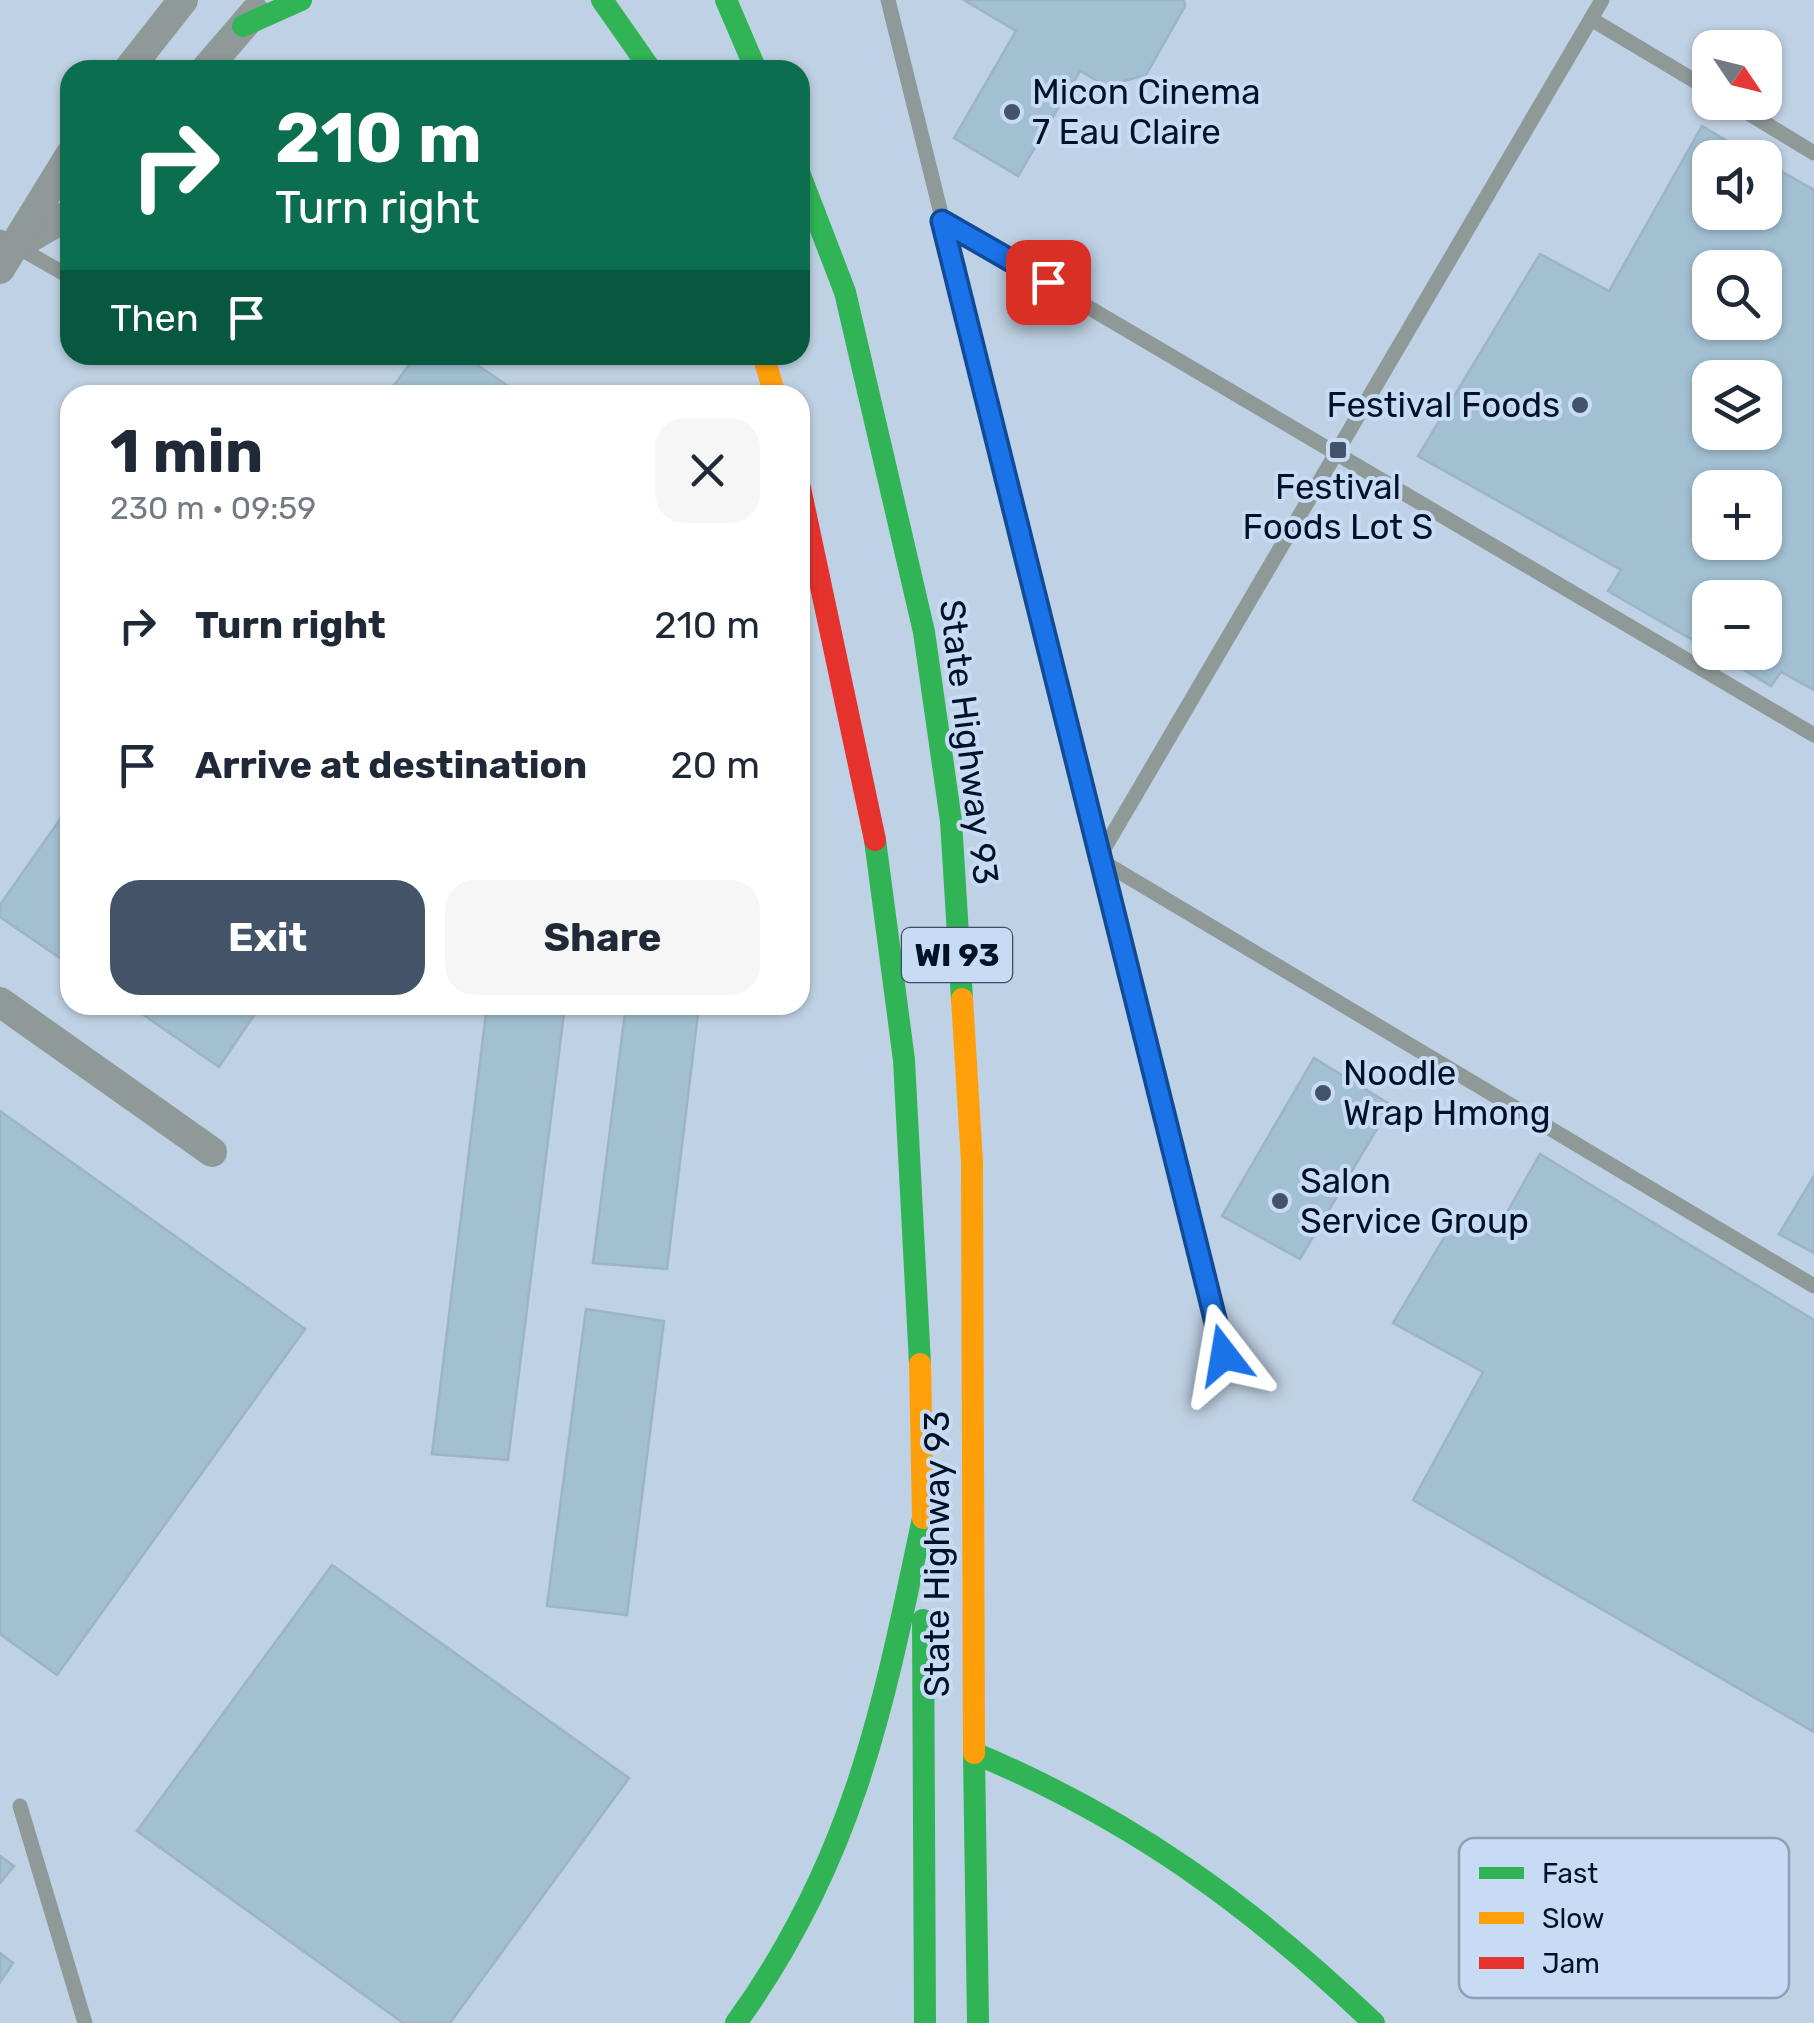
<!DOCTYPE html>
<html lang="en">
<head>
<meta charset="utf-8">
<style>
	body { margin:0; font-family:Rubik,sans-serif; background:#f6f6f7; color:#1f2937; height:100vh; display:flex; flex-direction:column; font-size:38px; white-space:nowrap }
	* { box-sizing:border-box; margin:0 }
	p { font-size:32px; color:#747a83 }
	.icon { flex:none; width:55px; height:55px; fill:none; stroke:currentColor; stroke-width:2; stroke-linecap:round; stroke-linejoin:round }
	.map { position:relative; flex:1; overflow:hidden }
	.sheet { position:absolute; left:60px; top:385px; width:750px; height:630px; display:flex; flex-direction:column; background:#fff; border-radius:30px; box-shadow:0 2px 8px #0004 }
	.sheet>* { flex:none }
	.guide { position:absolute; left:60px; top:60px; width:750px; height:305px; border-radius:30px; box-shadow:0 2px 8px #0004; background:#0b6e4f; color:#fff; overflow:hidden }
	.needle { width:65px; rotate:125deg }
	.fabs { position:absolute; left:1692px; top:30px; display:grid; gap:20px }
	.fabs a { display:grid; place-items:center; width:90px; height:90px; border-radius:20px; background:#fff; box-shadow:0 2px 8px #0004; font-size:50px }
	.pin { position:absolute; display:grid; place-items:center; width:85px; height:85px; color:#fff; margin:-42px; border-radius:20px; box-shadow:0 5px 15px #0006 }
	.me { position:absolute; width:110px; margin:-55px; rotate:346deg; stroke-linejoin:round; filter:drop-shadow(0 0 8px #0008) }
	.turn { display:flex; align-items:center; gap:35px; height:210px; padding:0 50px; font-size:45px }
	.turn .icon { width:130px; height:130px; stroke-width:2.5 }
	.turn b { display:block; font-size:70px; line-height:85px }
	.then { display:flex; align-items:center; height:95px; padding:0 50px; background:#0003; gap:20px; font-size:38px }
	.round { display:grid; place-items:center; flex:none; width:105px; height:105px; border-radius:30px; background:#f6f6f7 }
	.overview { display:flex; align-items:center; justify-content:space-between; height:170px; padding:0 50px }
	h1 { font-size:60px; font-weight:700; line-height:75px }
	.primary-button { display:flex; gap:20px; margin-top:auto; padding:20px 50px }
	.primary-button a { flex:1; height:115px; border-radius:30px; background:#445468; color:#fff; font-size:40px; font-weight:700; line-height:115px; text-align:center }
	.primary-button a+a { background:#f6f6f7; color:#1f2937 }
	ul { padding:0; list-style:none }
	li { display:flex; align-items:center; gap:30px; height:140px; padding:0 50px }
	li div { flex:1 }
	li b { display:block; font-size:38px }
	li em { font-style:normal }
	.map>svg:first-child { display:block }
	.building { fill:#a2c0d2; stroke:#9cb4c5; stroke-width:2.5; fill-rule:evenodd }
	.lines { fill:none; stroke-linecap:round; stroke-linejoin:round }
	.lane { stroke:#8f9997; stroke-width:15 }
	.street { stroke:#8f9997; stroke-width:30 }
	.fast { stroke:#30b455; stroke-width:22 }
	.slow { stroke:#ff9f0a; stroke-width:22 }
	.jam { stroke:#e5322d; stroke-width:22 }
	.route-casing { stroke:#114b97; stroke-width:25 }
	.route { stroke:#1a73e8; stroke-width:18 }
	.poi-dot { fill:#445468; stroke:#c7dcf4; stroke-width:4 }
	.labels { text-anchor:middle; stroke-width:8; stroke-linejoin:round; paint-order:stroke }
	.shield { fill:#c7dcf4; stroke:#3c4e64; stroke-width:2.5 }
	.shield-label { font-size:32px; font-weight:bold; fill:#011126 }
	.poi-label { font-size:35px; fill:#011126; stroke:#c7dcf4; text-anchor:start }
	.street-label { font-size:35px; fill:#011126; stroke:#c7dcf4 }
	.key { fill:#c7dcf4; stroke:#8c9fb6; stroke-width:2.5 }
	.key-label { font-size:28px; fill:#011126 }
</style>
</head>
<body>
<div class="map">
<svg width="1814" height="2023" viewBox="0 0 1814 2023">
	<rect width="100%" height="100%" fill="#bfd1e4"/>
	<g class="building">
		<path d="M964,0H1184L1185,6L1146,75L1106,86L1080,71L1018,176L954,138L1016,31Z"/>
		<path d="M1702,126L1756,158H1710V212H1765V162L1814,190V690L1781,672L1771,686L1714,652H1765V598H1710V650L1608,591L1621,570L1418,456L1540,254L1609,291ZM1710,268H1765V322H1710ZM1710,378H1765V432H1710ZM1710,488H1765V542H1710Z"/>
		<path d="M416,355H463L521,395H387Z"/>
		<path d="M70,805V965L0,917V905Z"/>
		<path d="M129,1005H261L219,1067Z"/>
		<path d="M487,1005H565L508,1460L432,1454Z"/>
		<path d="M626,1005H699L667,1269L593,1263Z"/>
		<path d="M1314,1058L1391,1105L1300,1259L1222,1216Z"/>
		<path d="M0,1111L305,1329L57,1675L0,1634Z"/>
		<path d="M1540,1154L1814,1320V1732L1413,1500L1483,1372L1393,1323L1456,1218L1493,1237Z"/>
		<path d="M1814,1176V1253L1779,1234Z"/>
		<path d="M586,1309L664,1321L627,1615L547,1606Z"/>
		<path d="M332,1565L629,1778L450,2023H403L137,1831Z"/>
		<path d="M0,1856L14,1866L0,1883Z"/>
		<path d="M0,1953L13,1963L0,1982Z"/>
	</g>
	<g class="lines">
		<g class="lane">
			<path d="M888,0L1224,1355"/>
			<path d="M1591,19L1710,90"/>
			<path d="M1730,102L1814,153"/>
			<path d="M942,221L1814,735"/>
			<path d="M0,237L70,277"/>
			<path d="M1098,859L1602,0"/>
			<path d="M1098,859L1814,1286"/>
			<path d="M20,1806L85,2023"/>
		</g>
		<g class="street">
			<path d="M128,70L183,0"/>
			<path d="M205,70L255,12"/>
			<path d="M19,244L70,214"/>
			<path d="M0,269L70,155"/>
			<path d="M0,1002L212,1152"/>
		</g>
		<g class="fast">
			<path d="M602,0L651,70"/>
			<path d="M726,0L756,70"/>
			<path d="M243,26L301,0"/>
			<path d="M800,175L845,292L924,632L951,821L962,999"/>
			<path d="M875,840L904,1060L920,1364"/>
			<path d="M923,1620L925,2023"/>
			<path d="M736,2023C853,1861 883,1709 923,1518"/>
			<path d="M978,2023L974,1753C1132,1819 1250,1905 1374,2023"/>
		</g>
		<g class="slow">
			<path d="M763,355L775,395"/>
			<path d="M962,999L972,1162L974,1753"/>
			<path d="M920,1364L923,1518"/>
		</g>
		<path class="jam" d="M800,488L875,840"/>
	</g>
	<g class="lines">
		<g class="route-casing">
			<path id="route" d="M1048,282L942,221L1224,1355"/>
		</g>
		<use href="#route" class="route"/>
	</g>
	<g class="poi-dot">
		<circle cx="1012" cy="112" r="10"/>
		<circle cx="1580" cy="405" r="10"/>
		<rect x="1328" y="440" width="20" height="20" rx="5"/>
		<circle cx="1323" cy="1093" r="10"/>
		<circle cx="1280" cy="1201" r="10"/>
	</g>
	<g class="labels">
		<rect class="shield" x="902" y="928" width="110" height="54" rx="8"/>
		<g class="shield-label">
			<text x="957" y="966">WI 93</text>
		</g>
		<g class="poi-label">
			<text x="1032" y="104">Micon Cinema<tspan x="1032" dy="40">7 Eau Claire</tspan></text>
			<text x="1560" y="417" text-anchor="end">Festival Foods</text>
			<text x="1338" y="499" text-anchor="middle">Festival<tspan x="1338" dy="40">Foods Lot S</tspan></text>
			<text x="1343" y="1085">Noodle<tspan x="1343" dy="40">Wrap Hmong</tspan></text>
			<text x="1300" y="1193">Salon<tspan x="1300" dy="40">Service Group</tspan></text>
		</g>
		<g class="street-label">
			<text transform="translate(969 742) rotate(83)" y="12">State Highway 93</text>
			<text transform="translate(937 1554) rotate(-90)" y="12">State Highway 93</text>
		</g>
	</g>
	<rect x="1459" y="1838" width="330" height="160" rx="15" class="key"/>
	<rect x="1479" y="1867" width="45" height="12" fill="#30b455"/>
	<rect x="1479" y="1912" width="45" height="12" fill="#ff9f0a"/>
	<rect x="1479" y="1957" width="45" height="12" fill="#e5322d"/>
	<g class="key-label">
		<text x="1542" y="1883">Fast</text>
		<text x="1542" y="1928">Slow</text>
		<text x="1542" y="1973">Jam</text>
	</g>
</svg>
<div class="fabs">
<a><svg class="needle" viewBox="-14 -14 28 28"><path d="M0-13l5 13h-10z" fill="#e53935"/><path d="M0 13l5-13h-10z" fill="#747a83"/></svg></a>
<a><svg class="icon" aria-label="sound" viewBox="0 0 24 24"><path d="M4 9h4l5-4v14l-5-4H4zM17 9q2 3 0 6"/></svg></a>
<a><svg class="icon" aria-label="search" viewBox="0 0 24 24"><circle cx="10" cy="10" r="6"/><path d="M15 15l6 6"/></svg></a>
<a><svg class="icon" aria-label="layers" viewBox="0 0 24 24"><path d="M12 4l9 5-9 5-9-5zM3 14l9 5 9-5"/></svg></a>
<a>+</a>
<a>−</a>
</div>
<div class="pin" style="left:1048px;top:282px;background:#d93025"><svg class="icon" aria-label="arrive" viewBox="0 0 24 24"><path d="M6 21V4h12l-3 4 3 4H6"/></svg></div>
<svg class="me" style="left:1224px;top:1355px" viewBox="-20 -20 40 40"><path d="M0-17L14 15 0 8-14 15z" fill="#1a73e8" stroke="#fff" stroke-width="4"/></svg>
<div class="guide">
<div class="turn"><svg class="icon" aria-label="right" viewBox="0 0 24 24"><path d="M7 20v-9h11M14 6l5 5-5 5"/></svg><div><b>210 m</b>Turn right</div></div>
<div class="then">Then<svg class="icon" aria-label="arrive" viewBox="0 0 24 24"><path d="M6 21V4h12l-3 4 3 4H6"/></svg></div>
</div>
<section class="sheet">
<div class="overview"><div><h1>1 min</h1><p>230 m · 09:59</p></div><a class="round"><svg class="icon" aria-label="close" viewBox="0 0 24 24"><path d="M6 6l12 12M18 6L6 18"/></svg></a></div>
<ul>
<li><svg class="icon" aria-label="right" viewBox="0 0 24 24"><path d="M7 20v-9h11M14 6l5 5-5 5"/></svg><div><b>Turn right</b></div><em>210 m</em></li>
<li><svg class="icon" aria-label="arrive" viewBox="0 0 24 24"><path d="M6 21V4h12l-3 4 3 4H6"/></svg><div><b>Arrive at destination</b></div><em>20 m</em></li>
</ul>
<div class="primary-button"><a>Exit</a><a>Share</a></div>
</section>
</div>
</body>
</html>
